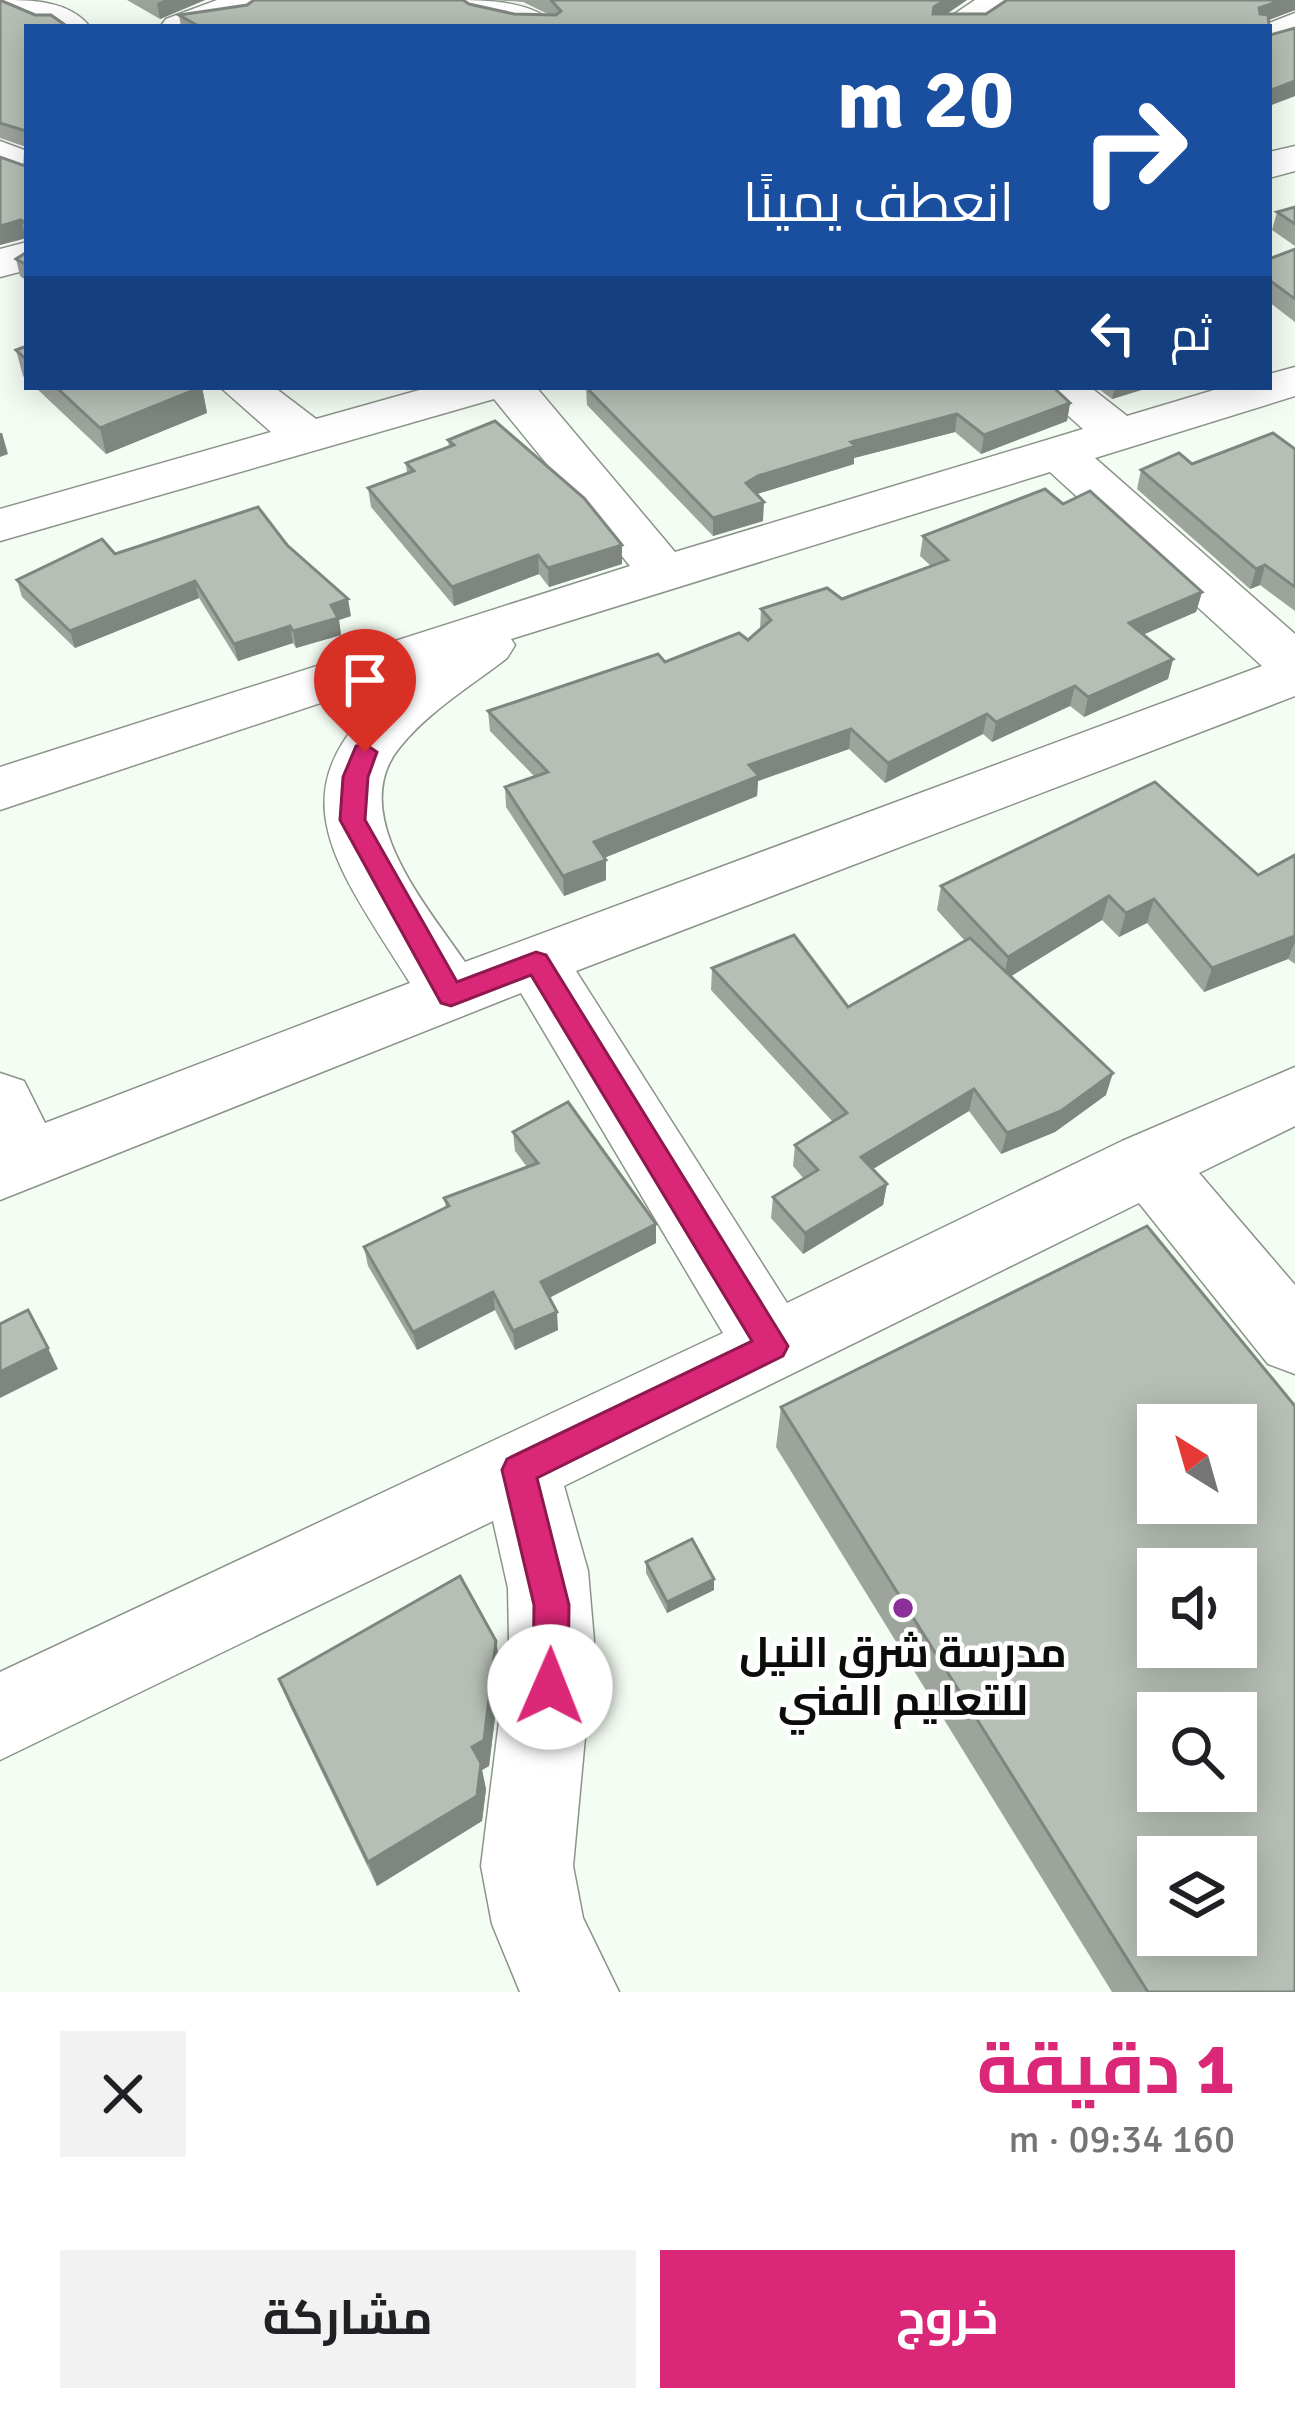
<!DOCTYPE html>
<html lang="ar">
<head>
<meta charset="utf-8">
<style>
	body { margin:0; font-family:Signika,Cairo,sans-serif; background:#f2f2f2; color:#202124; direction:rtl; height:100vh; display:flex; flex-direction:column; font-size:45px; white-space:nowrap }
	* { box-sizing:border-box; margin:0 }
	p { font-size:39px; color:#757577 }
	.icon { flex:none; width:66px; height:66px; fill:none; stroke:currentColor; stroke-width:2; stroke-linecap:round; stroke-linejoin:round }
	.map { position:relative; height:1992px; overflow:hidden; direction:ltr }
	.side { display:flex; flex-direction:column; background:#fff; flex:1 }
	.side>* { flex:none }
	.hud { position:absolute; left:24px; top:24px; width:1248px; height:366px; border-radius:0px; box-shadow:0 6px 30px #0003; direction:rtl; background:#1a4fa0; color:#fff; overflow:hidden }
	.needle { width:78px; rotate:323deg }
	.fabs { position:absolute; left:1137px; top:1404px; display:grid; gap:24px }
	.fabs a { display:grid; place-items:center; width:120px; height:120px; border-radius:0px; background:#fff; box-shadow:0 6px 30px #0003; font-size:60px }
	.pin { position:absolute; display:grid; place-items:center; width:102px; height:102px; color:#fff; margin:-123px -51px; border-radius:50% 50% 50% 0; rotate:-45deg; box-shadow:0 0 12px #0007 }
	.pin .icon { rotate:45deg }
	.me { position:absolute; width:132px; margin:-66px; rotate:1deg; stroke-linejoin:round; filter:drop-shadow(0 0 9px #0008) }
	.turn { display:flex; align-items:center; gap:42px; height:252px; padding:0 60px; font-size:54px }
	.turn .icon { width:156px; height:156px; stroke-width:2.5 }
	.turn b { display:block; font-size:84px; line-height:102px }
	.then { display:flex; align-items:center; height:114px; padding:0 60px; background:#0003; gap:24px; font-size:45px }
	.round { display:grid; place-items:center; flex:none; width:126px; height:126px; border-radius:0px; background:#f2f2f2 }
	.head { display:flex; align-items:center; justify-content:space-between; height:204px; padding:0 60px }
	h1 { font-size:72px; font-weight:700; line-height:90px; color:#db2777 }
	.cta { display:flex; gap:24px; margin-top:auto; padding:24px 60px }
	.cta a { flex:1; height:138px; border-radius:0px; background:#db2777; color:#fff; font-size:48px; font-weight:700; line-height:138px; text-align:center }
	.cta a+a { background:#f2f2f2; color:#202124 }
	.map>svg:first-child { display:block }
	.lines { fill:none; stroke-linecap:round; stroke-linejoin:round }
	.minor-casing { stroke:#8c948a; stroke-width:3 }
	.minor { fill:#fff; fill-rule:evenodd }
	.wall { fill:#9da49c }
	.shaded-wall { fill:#7f867f }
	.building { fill:#b6bfb5; stroke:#7f867f; stroke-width:3; fill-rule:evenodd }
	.route { fill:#db2777; stroke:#8e194d; stroke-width:3 }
	.poi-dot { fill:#8c2f99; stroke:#fff; stroke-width:4.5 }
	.labels { text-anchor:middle; stroke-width:9; stroke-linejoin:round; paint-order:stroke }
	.near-poi-label { font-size:42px; font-weight:bold; fill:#0a0d0a; stroke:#fff }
</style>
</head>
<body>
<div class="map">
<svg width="1295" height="1992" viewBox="0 0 1295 1992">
	<rect width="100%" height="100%" fill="#f4fdf3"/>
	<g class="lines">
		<g class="minor-casing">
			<g id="minor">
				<path d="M0,0C31,0 69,0 90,27H41L0,8Z"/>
				<path d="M217,0H270C248,30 193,27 160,27L166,19Z"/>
				<path d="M451,0C484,0 535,0 557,27C524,27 474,30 451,0Z"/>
				<path d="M975,0H1021L981,27H935Z"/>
				<path d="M1295,13V39L1269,48V27H1259Z"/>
				<path d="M0,141L27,151V180L0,169Z"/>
				<path d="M1295,146V171L1269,178V152Z"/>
				<path d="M27,242V270L0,277V249Z"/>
				<path d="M1295,367V396L1095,458L1295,634V696L576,971L787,1303L1122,1141L1295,1067V1126L1199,1173L1295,1285V1374L1268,1364L1139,1203L564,1486L588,1571L594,1641L573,1866L583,1918L619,1992H520L492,1924L481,1866L509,1641L508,1588L493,1521L0,1760V1672L723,1333L521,993L0,1200V1073L24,1081L45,1123L410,983C330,855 265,783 413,672L0,810V767L630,566L494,399L0,541V509L271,432L220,387H274L316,419L430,387H536L675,552L1083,429L1036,387H1090L1127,416L1224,387H1269V374ZM1050,472L1262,666L465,962C428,907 345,813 400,747C429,711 471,686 507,658L515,645L511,639Z"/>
			</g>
		</g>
		<use href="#minor" class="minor"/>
	</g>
	<g class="wall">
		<path d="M0,0L27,27V281L20,276L16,259L27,252V238L0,245L25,166L26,147L0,138Z"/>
		<path d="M127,0H205L160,19Z"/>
		<path d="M493,0H967L947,14H986L1295,0V10L1269,20L1270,35L1295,28V96L1269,106V27H181L179,15L469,4L514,14L550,15L523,2Z"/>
		<path d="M1295,207V246L1272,230L1277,212Z"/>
		<path d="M1295,249V322L1269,302V259Z"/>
		<path d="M27,346V380L23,376L16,350Z"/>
		<path d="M35,387H202L207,413L106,454Z"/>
		<path d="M586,387L1070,403L1067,421L981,454L955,432L854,458V464L757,494L763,521L713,536L587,405Z"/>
		<path d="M1096,387H1151L1112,399Z"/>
		<path d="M448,440L622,564L549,587L539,574L454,606L371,507L368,488L407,474L406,463L449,447Z"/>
		<path d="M1295,449V611L1260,585L1250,589L1137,489L1141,470Z"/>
		<path d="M1063,504L1202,592L1196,612L1143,634L1173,659L1168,679L1084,717L1070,706L992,742L983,734L885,783L849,749L758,781L757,796L604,858L606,880L564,896L506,807L505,787L535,777L490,731L488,711L748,640L760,629L761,609L842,599L931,566L920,556L923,536Z"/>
		<path d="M287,545L351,616L339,620L341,635L296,648L293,643L238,661L199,598L75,648L22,597L17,580L115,554Z"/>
		<path d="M1295,855V964L1288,959L1204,992L1147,923L1119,937L1102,920L1010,977L1106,1095L1055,1132L1001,1154L969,1111L873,1169L887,1184L883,1205L803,1254L771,1218L773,1197L804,1179L793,1166L795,1145L833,1122L711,990L712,968L848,1007L965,941L937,910L941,886L1258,875Z"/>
		<path d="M513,1132L656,1243L549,1298L558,1330L515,1350L495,1310L417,1350L368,1266L364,1247L446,1207L444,1198L527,1167L515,1151Z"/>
		<path d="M781,1407L1295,1992H1112L776,1447Z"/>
		<path d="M646,1562L714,1579V1590L667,1613L646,1573Z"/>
		<path d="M501,1669L489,1766L482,1770L486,1789L482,1821L377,1886L290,1706L279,1679Z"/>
	</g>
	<g class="shaded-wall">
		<path d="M164,0H205L160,19L157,3Z"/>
		<path d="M945,0H967L932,23L934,7Z"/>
		<path d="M1282,0H1295V10L1255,25L1259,8Z"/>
		<path d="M1295,81V96L1269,106V91Z"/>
		<path d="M21,220L26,238L0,245V226Z"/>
		<path d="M202,387L207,413L106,454L100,428Z"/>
		<path d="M1115,387H1151L1112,399Z"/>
		<path d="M1070,403L1067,421L981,454L984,435Z"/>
		<path d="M957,414L955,432L854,458V464L757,494L746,483L758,476L851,442Z"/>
		<path d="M0,433H2L8,454L0,457Z"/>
		<path d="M764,502L763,521L713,536V518Z"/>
		<path d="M622,545V564L549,587L548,568Z"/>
		<path d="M538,555L539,574L454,606L452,587Z"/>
		<path d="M1265,565L1260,585L1250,589L1256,569Z"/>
		<path d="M195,581L199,598L75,648L70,631Z"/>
		<path d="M1202,592L1196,612L1124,643L1129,623Z"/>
		<path d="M348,599L351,616L339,620L341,635L296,648L293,631L331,605Z"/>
		<path d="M290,626L293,643L238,661L234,644Z"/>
		<path d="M1173,659L1168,679L1084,717L1088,697Z"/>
		<path d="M1075,686L1070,706L992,742L996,722Z"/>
		<path d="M987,714L983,734L885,783L888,763Z"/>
		<path d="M851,729L849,749L758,781L757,796L594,862V842L749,765Z"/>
		<path d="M606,860V880L564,896L563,876Z"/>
		<path d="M1109,896L1102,920L1003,981L1008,957Z"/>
		<path d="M1154,899L1147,923L1119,937L1126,913Z"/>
		<path d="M1295,936V942L1288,959L1204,992L1212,968Z"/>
		<path d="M1113,1073L1106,1095L1055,1132L1001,1154L1007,1133Z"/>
		<path d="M974,1089L969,1111L858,1178L861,1157Z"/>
		<path d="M887,1184L883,1205L803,1254L805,1233Z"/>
		<path d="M656,1224V1243L543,1301L541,1282Z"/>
		<path d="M493,1292L495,1310L417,1350L413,1332Z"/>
		<path d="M557,1312L558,1330L515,1350L513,1331Z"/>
		<path d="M48,1348L58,1369L0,1398V1372Z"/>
		<path d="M714,1579V1590L667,1613V1602Z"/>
		<path d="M496,1641L501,1669L489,1766L482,1770L486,1789L482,1821L377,1886L368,1862L472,1747Z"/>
	</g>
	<g class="building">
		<path d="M0,0L35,15H51L68,27H27V263L25,264L16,259L27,252V225L21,220L0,226V157L25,166L26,131L0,123Z"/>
		<path d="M254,0H463L469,4L514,14L556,15L561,11L551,0H945L934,7L933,14H986L1007,0H1282L1259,8L1260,14L1268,15L1270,35L1295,28V81L1269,91V27H200L179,15L247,5Z"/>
		<path d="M1295,207V224L1277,212Z"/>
		<path d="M1295,249V299L1269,280V259Z"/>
		<path d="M27,346V360L16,350Z"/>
		<path d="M56,387H202L100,428Z"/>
		<path d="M586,387H1053L1070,403L984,435L957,414L851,442L856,446L758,476L746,483L764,502L713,518Z"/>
		<path d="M495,421L584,498L622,545L548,568L538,555L452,587L368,488L414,471L406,463L454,445L448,440Z"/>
		<path d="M1273,433L1295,449V587L1265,565L1256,569L1141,470L1179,453L1192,464Z"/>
		<path d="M1045,489L1063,504L1090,491L1202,592L1129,623L1173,659L1088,697L1075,686L996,722L987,714L888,763L851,729L749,765L759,776L594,842L606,860L563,876L505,787L548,772L488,711L658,654L665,662L739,633L748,640L771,620L761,609L827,588L842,599L948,560L923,536Z"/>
		<path d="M258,507L287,545L348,599L331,605L338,618L293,631L290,626L234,644L195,581L70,631L17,580L102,539L115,554Z"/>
		<path d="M1155,782L1258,875L1295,855V936L1212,968L1154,899L1126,913L1109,896L1008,957L941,886Z"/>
		<path d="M794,935L848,1007L970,938L1113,1073L1061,1111L1007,1133L974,1089L861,1157L887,1184L805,1233L773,1197L818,1170L795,1145L847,1113L712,968Z"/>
		<path d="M568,1102L656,1224L541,1282L557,1312L513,1331L493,1292L413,1332L364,1247L449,1206L444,1198L538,1163L513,1132Z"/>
		<path d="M1147,1226L1295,1406V1992H1148L781,1407ZM1158,1425H1236V1503H1158ZM1158,1569H1236V1647H1158ZM1158,1713H1236V1791H1158ZM1158,1857H1236V1935H1158Z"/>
		<path d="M28,1310L48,1348L0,1372V1324Z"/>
		<path d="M692,1539L714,1579L667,1602L646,1562Z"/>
		<path d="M460,1576L496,1641L484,1740L472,1747L481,1763L477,1796L368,1862L279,1679Z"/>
	</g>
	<path class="route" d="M365,744L377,752L368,777L365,820L457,982L536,952L546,955L788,1346L783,1356L537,1478L569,1605L568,1687L563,1699L550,1705L538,1699L533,1687L534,1605L502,1470L507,1459L752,1341L531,975L451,1006L441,1003L340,820L343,777L356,746Z"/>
	<circle class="poi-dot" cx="903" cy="1608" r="12"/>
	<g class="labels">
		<g class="near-poi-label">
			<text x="903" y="1667">مدرسة شرق النيل<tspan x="903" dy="48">للتعليم الفني</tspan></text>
		</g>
	</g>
</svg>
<div class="fabs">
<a><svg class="needle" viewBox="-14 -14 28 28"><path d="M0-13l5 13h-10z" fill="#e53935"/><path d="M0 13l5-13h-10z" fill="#757577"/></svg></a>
<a><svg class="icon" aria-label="sound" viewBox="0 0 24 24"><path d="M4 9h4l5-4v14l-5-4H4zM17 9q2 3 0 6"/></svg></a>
<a><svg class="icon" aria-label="search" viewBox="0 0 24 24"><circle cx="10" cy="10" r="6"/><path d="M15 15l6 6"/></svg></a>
<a><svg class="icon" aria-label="layers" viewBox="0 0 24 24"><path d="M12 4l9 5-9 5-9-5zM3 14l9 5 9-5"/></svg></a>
</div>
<div class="pin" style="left:365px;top:752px;background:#d93025"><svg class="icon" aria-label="arrive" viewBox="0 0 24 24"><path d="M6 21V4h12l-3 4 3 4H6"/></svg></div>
<svg class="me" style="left:550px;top:1687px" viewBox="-20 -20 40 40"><circle r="19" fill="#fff"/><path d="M0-13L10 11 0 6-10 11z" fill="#db2777"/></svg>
<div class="hud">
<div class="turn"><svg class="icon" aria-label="right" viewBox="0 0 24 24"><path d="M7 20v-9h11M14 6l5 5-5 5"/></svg><div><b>20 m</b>انعطف يمينًا</div></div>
<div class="then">ثم<svg class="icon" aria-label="left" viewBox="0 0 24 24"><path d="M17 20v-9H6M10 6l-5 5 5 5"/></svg></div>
</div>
</div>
<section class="side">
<div class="head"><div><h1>1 دقيقة</h1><p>160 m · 09:34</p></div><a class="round"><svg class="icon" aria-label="close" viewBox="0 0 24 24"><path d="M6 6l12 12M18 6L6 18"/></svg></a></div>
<div class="cta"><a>خروج</a><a>مشاركة</a></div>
</section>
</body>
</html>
